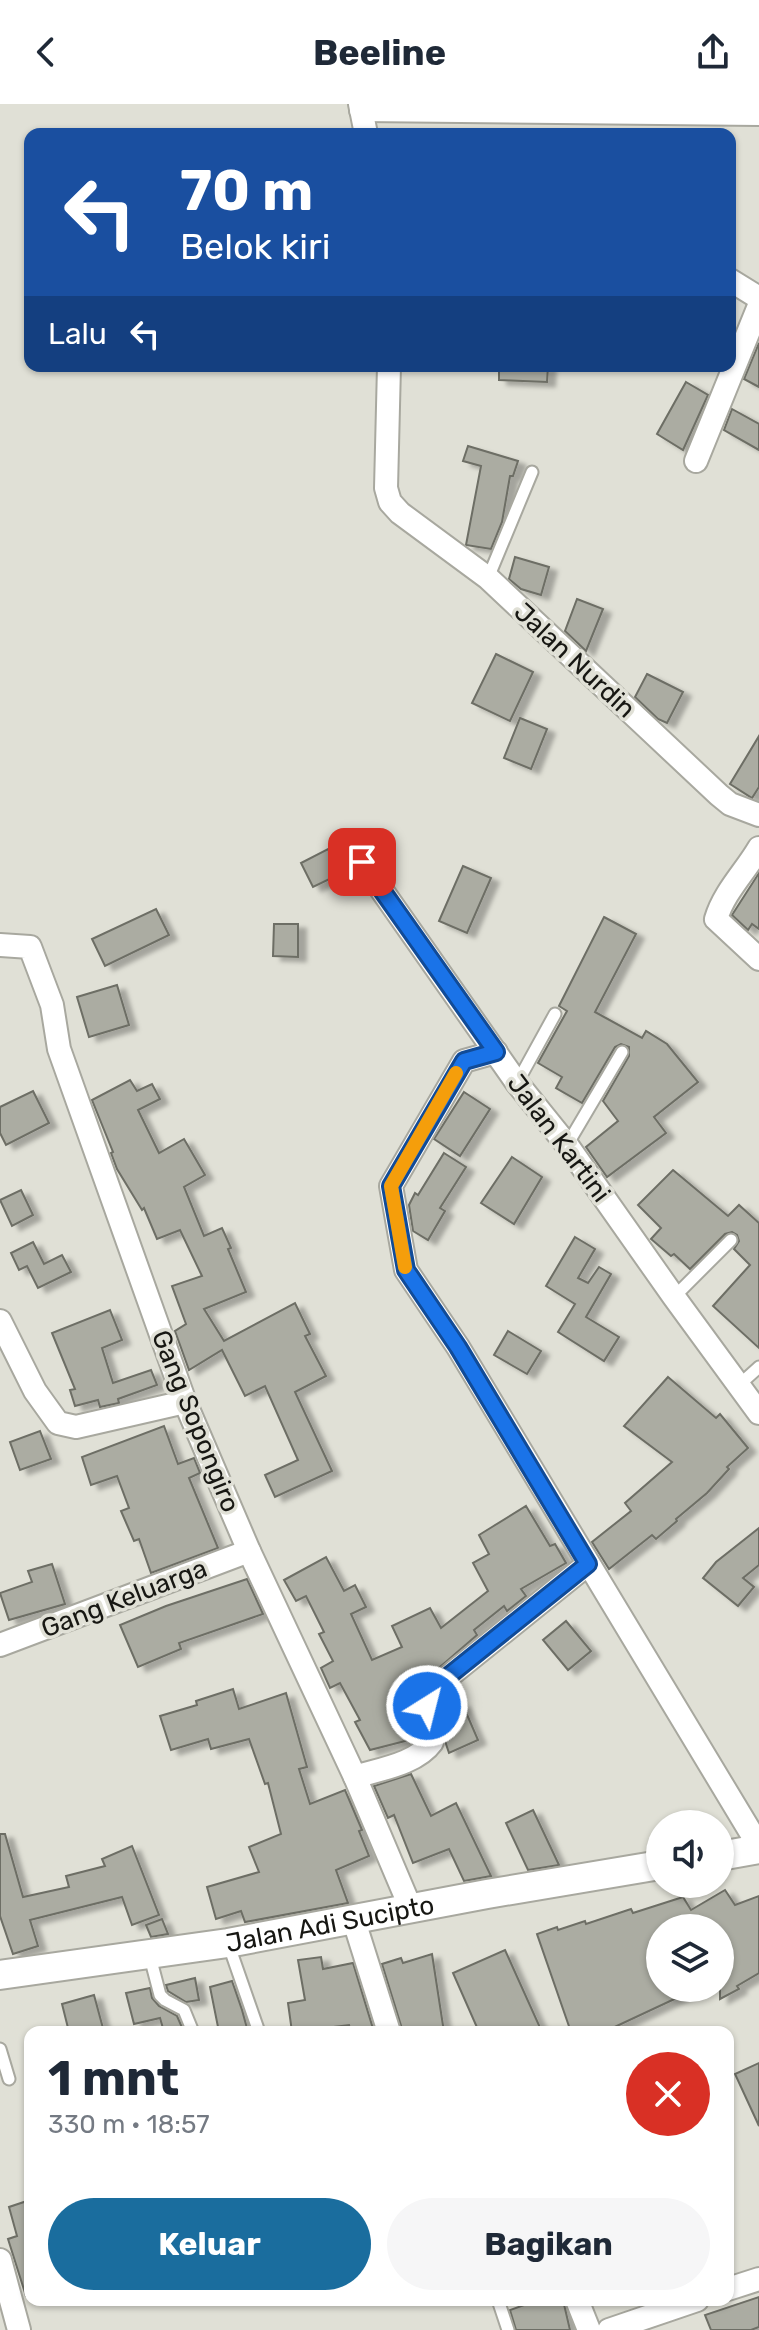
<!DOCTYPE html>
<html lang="id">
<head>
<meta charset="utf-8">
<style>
	body { margin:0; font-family:Rubik,sans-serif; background:#f6f6f7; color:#1f2937; height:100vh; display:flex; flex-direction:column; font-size:30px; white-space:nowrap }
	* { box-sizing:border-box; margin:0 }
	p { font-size:26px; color:#747a83 }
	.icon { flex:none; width:44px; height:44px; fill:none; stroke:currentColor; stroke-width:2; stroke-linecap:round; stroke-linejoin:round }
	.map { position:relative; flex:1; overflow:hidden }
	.side { position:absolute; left:24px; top:1922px; width:710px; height:280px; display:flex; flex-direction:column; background:#fff; border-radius:16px; box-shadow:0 2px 6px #0004 }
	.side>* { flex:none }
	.top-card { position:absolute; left:24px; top:24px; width:712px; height:244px; border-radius:16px; box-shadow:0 2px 6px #0004; background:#1a4fa0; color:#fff; overflow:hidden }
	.tools { position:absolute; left:646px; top:1706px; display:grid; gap:16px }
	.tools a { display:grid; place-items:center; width:88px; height:88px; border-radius:50%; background:#fff; box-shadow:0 2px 6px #0004; font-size:40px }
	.pin { position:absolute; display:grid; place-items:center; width:68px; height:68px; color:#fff; margin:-34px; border-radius:16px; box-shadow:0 4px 12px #0006 }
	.me { position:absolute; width:88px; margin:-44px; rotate:36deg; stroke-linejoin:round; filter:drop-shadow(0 0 6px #0008) }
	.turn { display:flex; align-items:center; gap:28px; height:168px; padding:0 24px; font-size:36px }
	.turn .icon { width:104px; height:104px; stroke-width:2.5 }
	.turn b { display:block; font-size:56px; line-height:68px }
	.then { display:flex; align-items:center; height:76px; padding:0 24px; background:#0003; gap:16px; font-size:30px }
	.round { display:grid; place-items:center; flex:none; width:84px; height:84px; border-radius:42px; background:#f6f6f7 }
	.overview { display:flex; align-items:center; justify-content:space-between; height:136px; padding:0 24px }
	h1 { font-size:48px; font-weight:700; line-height:60px }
	.button { display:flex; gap:16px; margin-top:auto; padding:16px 24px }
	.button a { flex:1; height:92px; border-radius:48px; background:#1a6d9e; color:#fff; font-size:32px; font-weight:700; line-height:92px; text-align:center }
	.button a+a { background:#f6f6f7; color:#1f2937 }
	header { display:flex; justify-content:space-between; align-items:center; height:104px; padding:0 24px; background:#fff; font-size:36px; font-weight:700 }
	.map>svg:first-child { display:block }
	.building { fill:#abaca2; stroke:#6d6e65; stroke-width:2; filter:url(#shadow) }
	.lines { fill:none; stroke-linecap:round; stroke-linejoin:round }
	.service-casing { stroke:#a8a89f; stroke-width:15 }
	.minor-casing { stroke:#a8a89f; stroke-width:26 }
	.tertiary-casing { stroke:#a8a89f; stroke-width:32 }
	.service { stroke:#fff; stroke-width:11 }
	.minor { stroke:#fff; stroke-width:22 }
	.tertiary { stroke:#fff; stroke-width:28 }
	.route-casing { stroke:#114b97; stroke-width:20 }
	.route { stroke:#1a73e8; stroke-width:14 }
	.slow { stroke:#f59e0b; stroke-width:14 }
	.labels { text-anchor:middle; stroke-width:7; stroke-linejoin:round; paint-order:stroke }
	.street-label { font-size:26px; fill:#171713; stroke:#e0e0d6 }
</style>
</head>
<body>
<header><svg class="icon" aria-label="back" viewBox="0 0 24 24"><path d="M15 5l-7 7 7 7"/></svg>Beeline<svg class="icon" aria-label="share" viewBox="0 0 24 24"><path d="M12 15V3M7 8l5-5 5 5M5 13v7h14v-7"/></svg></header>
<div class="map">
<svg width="759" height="2226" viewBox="0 0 759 2226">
	<defs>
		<filter id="shadow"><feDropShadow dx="8" dy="4.5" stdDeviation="2" flood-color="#0004"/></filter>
	</defs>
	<rect width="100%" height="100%" fill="#e0e0d6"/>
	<g class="building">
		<path d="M759,239V283L744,275Z"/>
		<path d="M499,262H548L547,278L499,276Z"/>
		<path d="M686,278L708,291L683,346L657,330Z"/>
		<path d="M732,305L759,320V346L724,326Z"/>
		<path d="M468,342L518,357L513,372H510L502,418L491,445L466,441L481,362L463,357Z"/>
		<path d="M515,453L549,463L541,491L521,485L509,475Z"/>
		<path d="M577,495L603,505L586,547L565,527Z"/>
		<path d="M496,550L533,568L510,617L472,599Z"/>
		<path d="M647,570L683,588L667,619L658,615L635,593Z"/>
		<path d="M520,614L547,625L531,665L504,654Z"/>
		<path d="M759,632V683L752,694L730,680Z"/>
		<path d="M328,745L340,770L313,783L301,759Z"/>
		<path d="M463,762L491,774L467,829L439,817Z"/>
		<path d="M759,769V825L752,820L748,826L732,811Z"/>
		<path d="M156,805L169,831L105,862L92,835Z"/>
		<path d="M604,813L636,830L595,908L642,934L646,927L667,940L698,978L654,1013L666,1029L607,1073L586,1043L618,1017L603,997L629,952V943L621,940L615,943L582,999L556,984L562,973L538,959L567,907L559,902Z"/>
		<path d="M274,820H298V853L273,852Z"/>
		<path d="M117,881L129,921L89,933L77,893Z"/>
		<path d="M130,976L137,987L152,980L160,995L138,1006L159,1049L184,1035L205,1071L184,1083L204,1132L222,1124L231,1144L228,1145L246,1188L204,1205L224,1237L295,1199L310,1230L305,1232L326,1272L295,1288L332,1367L275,1393L265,1371L298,1356L265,1282L245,1292L222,1246L189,1266L175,1227L186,1220L172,1182L202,1172L180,1126L157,1135L144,1104L142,1106L117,1065L111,1049L113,1048L92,996Z"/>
		<path d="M33,987L49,1019L6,1041L0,1029V1003Z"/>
		<path d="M464,988L490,1005L460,1052L434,1035Z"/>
		<path d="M444,1049L466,1063L440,1104L445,1107L428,1136L413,1127L409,1101L415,1089L418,1091Z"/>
		<path d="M512,1053L542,1073L514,1120L481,1099Z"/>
		<path d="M673,1066L728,1112L739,1101L759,1119V1244L713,1202L750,1161L734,1145L739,1137L737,1131L732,1128L725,1130L690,1165L674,1150L671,1152L651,1135L661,1124L638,1101Z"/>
		<path d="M21,1086L33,1111L12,1122L0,1096Z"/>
		<path d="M575,1133L595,1145L578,1174L588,1179L599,1163L611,1170L586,1213L619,1233L604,1257L558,1228L575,1200L546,1182Z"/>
		<path d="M33,1138L44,1160L62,1151L71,1168L38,1184L27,1162L19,1166L11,1149Z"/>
		<path d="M110,1206L122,1236L102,1244L113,1279L151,1266L157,1281L118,1295L119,1299L100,1303L98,1296L75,1302L70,1286L75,1285L52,1229Z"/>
		<path d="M508,1227L541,1247L527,1270L494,1251Z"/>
		<path d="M668,1273L716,1314L720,1310L748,1344L727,1363L729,1365L707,1389L676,1415L677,1417L656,1435L652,1431L609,1465L592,1438L631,1407L625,1399L672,1358L624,1322Z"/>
		<path d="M164,1322L178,1360L194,1354L200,1369L189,1374L218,1444L151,1469L139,1435L134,1437L121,1407L129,1404L117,1372L91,1381L82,1353Z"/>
		<path d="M40,1327L51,1355L20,1366L10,1338Z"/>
		<path d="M526,1402L550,1442L555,1440L566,1459L521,1485L526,1492L507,1507L504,1502L474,1526L477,1531L418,1582L407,1588L414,1601L417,1634L370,1646L355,1618L360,1616L340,1579L330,1584L321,1564L333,1557L319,1530L324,1528L306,1492L296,1497L284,1476L326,1453L344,1487L355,1481L366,1503L351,1510L372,1556L402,1543L392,1522L430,1504L441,1524L488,1487L473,1459L489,1450L479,1431Z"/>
		<path d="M759,1424V1461L743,1474L754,1483L738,1502L703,1474L716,1458Z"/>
		<path d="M52,1460L65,1500L9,1516L0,1489L32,1478L28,1467Z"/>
		<path d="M247,1475L263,1510L179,1539L181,1545L138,1563L120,1521L166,1502Z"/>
		<path d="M566,1517L591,1547L568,1566L543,1536Z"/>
		<path d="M233,1585L239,1605L286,1589L307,1663L299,1665L310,1700L345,1686L362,1726L359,1727L369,1752L336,1766L348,1799L245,1818L241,1807L216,1815L207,1783L259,1768L249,1743L281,1730L268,1679L265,1680L249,1635L211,1645L208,1635L171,1646L160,1612L197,1601L196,1597Z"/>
		<path d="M462,1599L478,1636L449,1649L446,1640L443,1607Z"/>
		<path d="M411,1670L431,1712L456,1699L491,1772L464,1777L449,1745L413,1759L394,1711L388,1714L374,1682Z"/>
		<path d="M533,1706L559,1761L528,1766L506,1719Z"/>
		<path d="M0,1730H5L23,1793L69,1783L66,1772L105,1762L102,1755L132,1742L159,1811L132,1821L122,1793L30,1816L38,1842L13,1850L0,1812Z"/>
		<path d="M725,1786L735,1801L759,1792V1869L737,1882L739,1885L720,1895V1824H660V1884H698L604,1928H571L537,1830L557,1823L558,1826L585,1817L586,1820L631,1805L633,1809L683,1793L691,1806Z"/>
		<path d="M162,1815L168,1830L151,1833L146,1821Z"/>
		<path d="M505,1846L542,1928H479L453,1869Z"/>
		<path d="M432,1850L444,1928H403L382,1860L401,1854L403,1859Z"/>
		<path d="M321,1853L323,1865L353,1859L374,1928H351L349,1921L292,1928L288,1899L305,1896L298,1856Z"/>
		<path d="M195,1874L199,1896L186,1898L168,1887L166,1881Z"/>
		<path d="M232,1877L242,1906L248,1928H219L210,1883Z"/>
		<path d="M150,1884L152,1894L159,1902L177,1912L184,1928H164L160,1914L134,1920L126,1889Z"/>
		<path d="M94,1891L104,1928H69L62,1900Z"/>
		<path d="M759,1959V2022L735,1970Z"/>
		<path d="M30,2096V2192H26L8,2135L17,2132L9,2103Z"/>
		<path d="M759,2193V2223L751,2226H711L705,2211Z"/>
		<path d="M538,2196H563L570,2226H516L510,2206Z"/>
	</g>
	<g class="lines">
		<g class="service-casing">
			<g id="service">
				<path d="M488,474L532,368"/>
				<path d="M517,979L555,910"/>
				<path d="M567,1041L622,948"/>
				<path d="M674,1193L731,1136"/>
				<path d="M739,1281L759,1263"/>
				<path d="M228,1839L259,1928"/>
				<path d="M149,1849L160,1891L165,1896L184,1906L193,1928"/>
				<path d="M0,1945L9,1975"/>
				<path d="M498,2196L508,2226"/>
			</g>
		</g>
		<g class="minor-casing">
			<g id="minor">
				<path d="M360,0L366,30"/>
				<path d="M361,6L759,10"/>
				<path d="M730,176L759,194"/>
				<path d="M389,262L386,384L390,398L400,409L488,474L719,691L730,700L759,711"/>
				<path d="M696,357L759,202"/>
				<path d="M759,744C745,768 724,788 716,815L759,855"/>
				<path d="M362,758L517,979L567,1041L674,1193L759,1309"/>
				<path d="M0,841L30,843L52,901L59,945L185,1298L249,1447L355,1673L411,1805"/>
				<path d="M496,948L464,957L391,1082L406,1166L458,1243L759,1742"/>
				<path d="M0,1217L35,1287L58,1319L76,1323L185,1298"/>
				<path d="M0,1541L249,1447"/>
				<path d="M355,1673C380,1665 416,1660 432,1638L427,1593L433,1585L588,1460"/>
				<path d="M354,1817L389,1928"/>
				<path d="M0,2156L19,2226"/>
				<path d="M728,2185L759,2175"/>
				<path d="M577,2196L589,2226"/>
				<path d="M609,2226L697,2196"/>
			</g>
		</g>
		<g class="tertiary-casing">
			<g id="tertiary">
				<path d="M720,1752L759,1745"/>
				<path id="s1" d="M0,1871L228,1839L487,1790L660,1761"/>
			</g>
		</g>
		<use href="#service" class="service"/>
		<use href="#minor" class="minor"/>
		<use href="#tertiary" class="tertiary"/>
	</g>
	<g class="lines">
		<g class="route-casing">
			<path id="route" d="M362,758L496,948L464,957L391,1082L406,1166L458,1243L588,1460L451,1570C440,1579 428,1587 427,1602"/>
		</g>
		<use href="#route" class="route"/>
		<path class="slow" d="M405,1163L391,1082L456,969"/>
	</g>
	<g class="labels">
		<g class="street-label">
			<text transform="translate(575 556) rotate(43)" y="9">Jalan Nurdin</text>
			<text transform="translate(559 1034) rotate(53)" y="9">Jalan Kartini</text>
			<text transform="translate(196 1317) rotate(68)" y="9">Gang Sopongiro</text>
			<text transform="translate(124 1494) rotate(-21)" y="9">Gang Keluarga</text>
			<text dy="9" stroke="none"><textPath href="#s1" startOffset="334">Jalan Adi Sucipto</textPath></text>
		</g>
	</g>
</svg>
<div class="tools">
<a><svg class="icon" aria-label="sound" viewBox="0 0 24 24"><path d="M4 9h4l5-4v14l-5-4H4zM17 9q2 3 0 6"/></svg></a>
<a><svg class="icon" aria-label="layers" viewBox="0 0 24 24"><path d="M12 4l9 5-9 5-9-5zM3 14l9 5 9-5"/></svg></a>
</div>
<div class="pin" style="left:362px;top:758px;background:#d93025"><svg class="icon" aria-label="arrive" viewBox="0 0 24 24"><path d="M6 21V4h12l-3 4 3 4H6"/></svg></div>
<svg class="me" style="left:427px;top:1602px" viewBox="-20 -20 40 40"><circle r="17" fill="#1a73e8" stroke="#fff" stroke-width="3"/><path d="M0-11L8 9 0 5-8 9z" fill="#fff"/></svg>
<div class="top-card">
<div class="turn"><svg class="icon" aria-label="left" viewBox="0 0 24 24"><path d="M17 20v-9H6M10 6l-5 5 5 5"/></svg><div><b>70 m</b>Belok kiri</div></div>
<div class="then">Lalu<svg class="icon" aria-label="left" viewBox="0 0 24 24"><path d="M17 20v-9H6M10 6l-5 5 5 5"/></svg></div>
</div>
<section class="side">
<div class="overview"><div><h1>1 mnt</h1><p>330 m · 18:57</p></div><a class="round" style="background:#d93025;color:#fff"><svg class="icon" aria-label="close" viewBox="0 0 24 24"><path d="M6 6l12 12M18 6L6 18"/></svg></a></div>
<div class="button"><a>Keluar</a><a>Bagikan</a></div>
</section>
</div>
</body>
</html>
